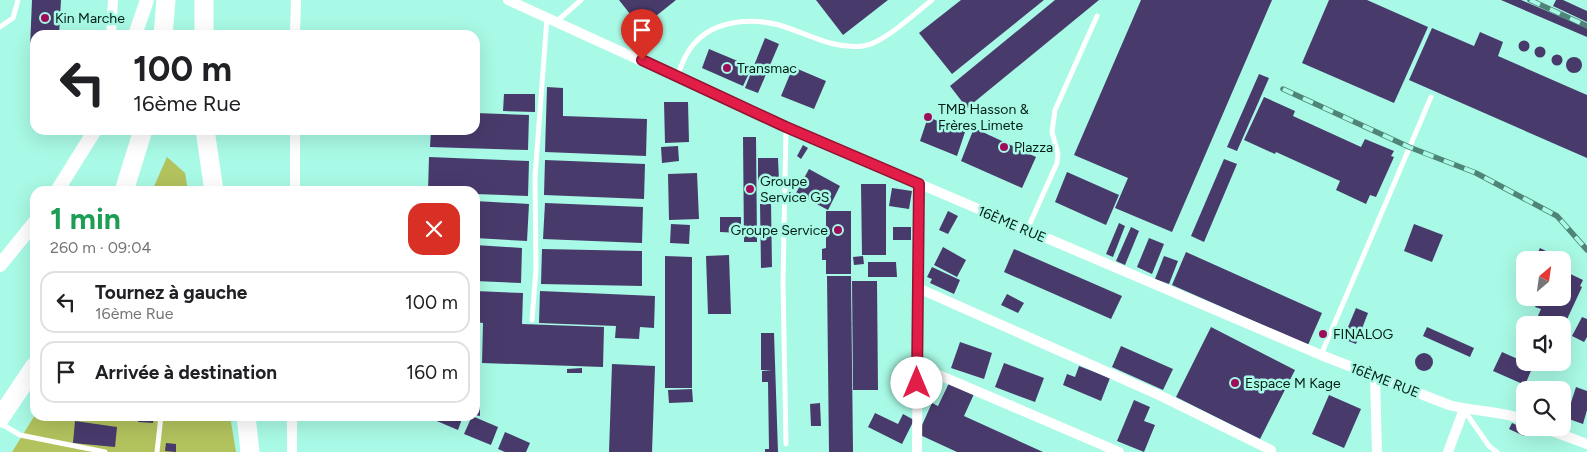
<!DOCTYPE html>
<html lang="fr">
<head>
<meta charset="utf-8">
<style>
	body { margin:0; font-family:Figtree,sans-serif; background:#f6f6f6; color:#202124; height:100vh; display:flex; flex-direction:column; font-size:19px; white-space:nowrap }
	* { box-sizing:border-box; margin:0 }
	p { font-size:16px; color:#757577 }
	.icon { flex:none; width:28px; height:28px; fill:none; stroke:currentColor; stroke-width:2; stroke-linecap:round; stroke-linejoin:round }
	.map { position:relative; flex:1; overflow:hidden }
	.panel { position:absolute; left:30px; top:186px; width:450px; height:235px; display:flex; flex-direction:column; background:#fff; border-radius:15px; box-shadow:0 5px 20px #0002 }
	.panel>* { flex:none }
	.hud { position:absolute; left:30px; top:30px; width:450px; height:105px; border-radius:15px; box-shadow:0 5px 20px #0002; background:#fff; color:#202124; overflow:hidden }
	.needle { width:32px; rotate:29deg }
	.fabs { position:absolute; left:1516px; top:251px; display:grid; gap:10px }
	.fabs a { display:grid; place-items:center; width:55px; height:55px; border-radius:10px; background:#fff; box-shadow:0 5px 20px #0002; font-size:25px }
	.pin { position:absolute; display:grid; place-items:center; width:42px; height:42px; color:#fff; margin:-51px -21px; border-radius:50% 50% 50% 0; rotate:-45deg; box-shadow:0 0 5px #0007 }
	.pin .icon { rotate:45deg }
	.me { position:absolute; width:55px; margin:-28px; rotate:0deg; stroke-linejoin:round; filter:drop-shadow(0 0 4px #0008) }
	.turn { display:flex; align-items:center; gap:18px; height:105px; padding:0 20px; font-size:22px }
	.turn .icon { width:65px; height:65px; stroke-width:2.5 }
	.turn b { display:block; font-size:35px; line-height:42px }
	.round { display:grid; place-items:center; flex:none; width:52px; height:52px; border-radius:15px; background:#f6f6f6 }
	.summary { display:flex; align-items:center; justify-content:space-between; height:85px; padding:0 20px }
	h1 { font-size:30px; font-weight:700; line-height:38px; color:#1e9e55 }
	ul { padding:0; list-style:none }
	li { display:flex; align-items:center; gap:15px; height:62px; margin:0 10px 8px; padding:0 10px; border:2px solid #e0e0e0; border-radius:15px }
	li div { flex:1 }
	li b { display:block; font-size:19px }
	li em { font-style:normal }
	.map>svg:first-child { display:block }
	.green { fill:#b2c25d }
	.building { fill:#493a6c }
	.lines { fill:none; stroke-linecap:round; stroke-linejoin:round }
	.lane { stroke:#fff; stroke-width:5 }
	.street { stroke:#fff; stroke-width:10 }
	.secondary { stroke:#fff; stroke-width:14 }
	.highway { stroke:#fff; stroke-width:19 }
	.rail-casing { stroke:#4f8578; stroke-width:5.5 }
	.rail { stroke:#a8f9e5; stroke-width:4; stroke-dasharray:11; stroke-linecap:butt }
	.route-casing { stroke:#92132f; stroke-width:12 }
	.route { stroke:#e11d48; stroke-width:9 }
	.poi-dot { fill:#9d0d59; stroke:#a8f9e5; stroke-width:2 }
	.labels { text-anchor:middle; stroke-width:5; stroke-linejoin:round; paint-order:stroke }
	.poi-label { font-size:14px; fill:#001d16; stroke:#a8f9e5; text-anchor:start }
	.street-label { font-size:14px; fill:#001d16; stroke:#a8f9e5 }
</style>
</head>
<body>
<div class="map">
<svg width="1587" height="452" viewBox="0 0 1587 452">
	<rect width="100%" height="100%" fill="#a8f9e5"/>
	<g class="green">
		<path d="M167,157L185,173L188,191H152Z"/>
		<path d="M35,415L230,416L236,452H12Z"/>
	</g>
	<g class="building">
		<path d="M32,0H61L59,35H35V49L30,48Z"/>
		<path d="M619,0H676L641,28Z"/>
		<path d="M816,0H888L843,35Z"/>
		<path d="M961,0H1044L952,74L919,33Z"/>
		<path d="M1055,0H1099L967,108L950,86Z"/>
		<path d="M1141,0H1272L1172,232L1115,208L1128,178L1074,155Z"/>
		<path d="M1329,0H1367L1428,27L1394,103L1302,63Z"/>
		<path d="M1501,0H1521L1587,28V37Z"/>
		<path d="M1556,0H1563L1587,11V22L1553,6Z"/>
		<path d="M1432,28L1474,46L1480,32L1503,42L1498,56L1587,95V158L1409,80Z"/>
		<path d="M765,38L779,44L758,93L745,88Z"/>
		<circle cx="1524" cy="46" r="5.5"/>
		<circle cx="1540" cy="52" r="5.5"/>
		<path d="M709,49L752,67L743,86L702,68Z"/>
		<circle cx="1557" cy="60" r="5.5"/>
		<circle cx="1574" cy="65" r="8"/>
		<path d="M793,67L826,81L814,109L781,96Z"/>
		<path d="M1259,74L1269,78L1237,151L1227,147Z"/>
		<path d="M547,87L563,88V116L647,119L646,156L545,152Z"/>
		<path d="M504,94H535V112L503,111Z"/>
		<path d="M1264,97L1295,111L1293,116L1361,147L1365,139L1394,151L1391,156L1394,157L1376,197L1370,195L1366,204L1336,190L1340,181L1276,152L1275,154L1244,140Z"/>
		<path d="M664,102H688L689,142L665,143Z"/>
		<path d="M475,113L529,115L528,150L430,147L431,130H475Z"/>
		<path d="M928,117L965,132L957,156L920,141Z"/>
		<path d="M974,128L1036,157L1022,188L961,161Z"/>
		<path d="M743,137H756L757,242H744Z"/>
		<path d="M803,145L808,148L801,159L797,156Z"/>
		<path d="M678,146L679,161L662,163L661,147Z"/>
		<path d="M429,157L529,161L528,196L475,194V191H428Z"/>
		<path d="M758,158H778L779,181H758Z"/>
		<path d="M1224,159L1237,164L1204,242L1191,236Z"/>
		<path d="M545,160L645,164L644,199L544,195Z"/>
		<path d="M809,169L840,186L828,210L796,193Z"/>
		<path d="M1067,172L1119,195L1106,225L1055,202Z"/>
		<path d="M697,173L699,219L669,220L668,174Z"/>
		<path d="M861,184H886V255H862Z"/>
		<path d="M892,188L912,191L909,209L889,206Z"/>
		<path d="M475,201L529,204L527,241L475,238Z"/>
		<path d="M545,203L643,207L642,243L543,239Z"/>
		<path d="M760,204H771L772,267L761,268Z"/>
		<path d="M826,211H851V274H826V260H822V249L826,248Z"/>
		<path d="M948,211L958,216L948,234L939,230Z"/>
		<path d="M720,217H741V233L720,232Z"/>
		<path d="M1119,223L1125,226L1113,257L1106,254Z"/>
		<path d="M671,224L690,225L689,244L670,243Z"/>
		<path d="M1414,224L1443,235L1432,262L1404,251Z"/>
		<rect x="893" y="227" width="18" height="13"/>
		<path d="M1131,227L1139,231L1125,265L1116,261Z"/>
		<path d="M1149,238L1164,244L1152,274L1137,267Z"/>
		<path d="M475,245L522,248L521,283L475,281Z"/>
		<path d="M943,247L966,260L957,277L934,265Z"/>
		<path d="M1540,248L1564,260H1534Z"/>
		<path d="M542,249L642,251V286L541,284Z"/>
		<path d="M1014,249L1122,296L1111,319L1004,272Z"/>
		<path d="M1186,252L1322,313L1308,345L1172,285Z"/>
		<path d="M729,255L731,314H708L706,256Z"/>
		<path d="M665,256L692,257V388H665Z"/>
		<path d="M863,256L864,264L854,265L853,257Z"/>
		<path d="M1164,256L1178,261L1169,284L1155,279Z"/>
		<path d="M868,262H896L897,277H868Z"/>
		<path d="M932,267L960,280L954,294L930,283L932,279L927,277Z"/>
		<path d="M1562,270L1583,280L1580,286L1582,287L1562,330V325H1534L1541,309L1535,307L1539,298H1562Z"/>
		<path d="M827,276H851L853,452H829Z"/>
		<path d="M852,281H877L878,390H853Z"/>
		<path d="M475,291L523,293L522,324L604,327L603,367L482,363L483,323L475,322Z"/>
		<path d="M540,291L655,296L654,328L640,327L639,339L615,338L616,326L539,323Z"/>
		<path d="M1007,294L1024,303L1018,313L1001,305Z"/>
		<path d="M1356,308L1368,313L1356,344L1343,339Z"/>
		<path d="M1582,317L1587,319V337L1584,342L1572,336Z"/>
		<path d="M1211,327L1295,370L1260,439L1176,397Z"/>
		<path d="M1427,327L1474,348L1470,357L1423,336Z"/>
		<path d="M761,333H774L778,452H765V449H769L768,382H762V371L772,370H761Z"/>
		<path d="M475,337H480V416L475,415Z"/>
		<path d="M960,342L992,353L984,379L951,368Z"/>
		<path d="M1121,346L1173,369L1163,390L1112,367Z"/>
		<path d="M1502,352L1533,366L1525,385L1493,371Z"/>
		<circle cx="1424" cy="362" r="9"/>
		<path d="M1004,363L1044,378L1035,402L995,387Z"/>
		<path d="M612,364L655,366L652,452H609Z"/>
		<path d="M1079,366L1110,378L1101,401L1063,385L1067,374L1075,377Z"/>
		<path d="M582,368V373H567V369Z"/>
		<path d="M949,383L974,394L964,416L1043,452H957L918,434L932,403L938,406Z"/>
		<path d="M1576,387L1587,391V410L1583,424L1566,418Z"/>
		<path d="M692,389L693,402L669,403L668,390Z"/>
		<path d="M1329,395L1361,409L1344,448L1312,434Z"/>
		<path d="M1134,400L1150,407L1144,421L1155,425L1144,452L1117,441Z"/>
		<path d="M820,403L821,426H811L810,404Z"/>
		<path d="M875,413L898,424L903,414L914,420L902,444L868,427Z"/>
		<path d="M138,416H154L153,423L138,422Z"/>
		<path d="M425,416H463L458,430Z"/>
		<path d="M472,416L498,427L491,445L464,434Z"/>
		<path d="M75,421L117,427L115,447L73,443Z"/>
		<path d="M1512,423L1527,430L1524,436L1509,429Z"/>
		<path d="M505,432L530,443L526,452H505L498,449Z"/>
		<path d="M166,443L176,444V452L165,451Z"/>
	</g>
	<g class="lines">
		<g class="lane">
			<path d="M557,21L581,0"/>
			<path d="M0,27L13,18L18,0"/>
			<path d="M677,76C681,67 684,57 690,49C709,21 748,17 779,25C807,33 833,50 863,46C883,44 915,13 932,0"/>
			<path d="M786,127L783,283L786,444"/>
			<path d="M1027,230L1057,163L1058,154L1052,132L1055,110L1097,16"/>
			<path d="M532,320L536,269L535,177L547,18"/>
			<path d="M1321,355L1431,97"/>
			<path d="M1464,410L1489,446L1497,452"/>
			<path d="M0,423L20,435L105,452"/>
			<path d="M157,452L161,416"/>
		</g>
		<g class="street">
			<path d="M508,0L786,127L1321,355L1449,405C1474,412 1500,410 1525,420"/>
			<path d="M111,35L113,0"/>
			<path d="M295,35L296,0"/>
			<path d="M295,191V130"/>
			<path d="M918,288L1159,395L1271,450"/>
			<path d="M918,366L1119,452"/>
			<path d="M1375,377L1377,452"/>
			<path d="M1544,428L1587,444"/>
			<path d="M292,452V416"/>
			<path d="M917,452L919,184"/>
			<path d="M1448,452L1464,409"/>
		</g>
		<g class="secondary">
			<path d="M135,35L147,0"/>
			<path d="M57,191L95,130"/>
			<path d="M0,265L35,222"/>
		</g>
		<g class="highway">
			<path d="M204,0V35"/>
			<path d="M163,35L166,0"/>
			<path d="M205,130L214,191"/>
			<path d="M124,191L143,130"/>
			<path d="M246,416L250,452"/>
			<path d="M0,418L35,366"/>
		</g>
		<g class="rail-casing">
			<g id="rail">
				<path d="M1530,0L1587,26"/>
				<path d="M1283,89L1409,147L1476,173L1557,216L1587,250"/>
			</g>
		</g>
		<use href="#rail" class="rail"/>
	</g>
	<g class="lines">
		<g class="route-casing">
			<path id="route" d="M642,60L786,127L919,184L917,383"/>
		</g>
		<use href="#route" class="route"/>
	</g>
	<g class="poi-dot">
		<circle cx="45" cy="18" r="5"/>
		<circle cx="727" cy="68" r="5"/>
		<circle cx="928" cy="117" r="5"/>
		<circle cx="1004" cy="147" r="5"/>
		<circle cx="750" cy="189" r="5"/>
		<circle cx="838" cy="230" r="5"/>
		<circle cx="1323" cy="334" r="5"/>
		<circle cx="1235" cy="383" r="5"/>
	</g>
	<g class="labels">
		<g class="poi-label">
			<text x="55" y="23">Kin Marche</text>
			<text x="737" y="73">Transmac</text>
			<text x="938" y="114">TMB Hasson &amp;<tspan x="938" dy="16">Frères Limete</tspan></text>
			<text x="1014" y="152">Plazza</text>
			<text x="760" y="186">Groupe<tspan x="760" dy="16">Service GS</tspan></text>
			<text x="828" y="235" text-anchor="end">Groupe Service</text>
			<text x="1333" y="339">FINALOG</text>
			<text x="1245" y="388">Espace M Kage</text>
		</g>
		<g class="street-label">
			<text transform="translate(1012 224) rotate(23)" y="5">16ÈME RUE</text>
			<text transform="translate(1385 380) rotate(21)" y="5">16ÈME RUE</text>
		</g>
	</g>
</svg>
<div class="fabs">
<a><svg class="needle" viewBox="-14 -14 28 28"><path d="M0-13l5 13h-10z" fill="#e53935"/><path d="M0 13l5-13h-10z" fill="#757577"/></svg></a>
<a><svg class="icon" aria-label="sound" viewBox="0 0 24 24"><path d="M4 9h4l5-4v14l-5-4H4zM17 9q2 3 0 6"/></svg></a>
<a><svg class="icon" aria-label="search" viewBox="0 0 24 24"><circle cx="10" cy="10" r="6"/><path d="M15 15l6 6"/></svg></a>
</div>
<div class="pin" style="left:642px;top:60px;background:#d93025"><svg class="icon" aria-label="arrive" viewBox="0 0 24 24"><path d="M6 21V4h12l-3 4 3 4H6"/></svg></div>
<svg class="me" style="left:917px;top:383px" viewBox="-20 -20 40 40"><circle r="19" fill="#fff"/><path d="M0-13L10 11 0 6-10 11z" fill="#e11d48"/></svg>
<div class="hud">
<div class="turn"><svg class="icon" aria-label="left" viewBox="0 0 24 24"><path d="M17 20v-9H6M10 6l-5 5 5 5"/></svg><div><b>100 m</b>16ème Rue</div></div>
</div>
<section class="panel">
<div class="summary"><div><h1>1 min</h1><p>260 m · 09:04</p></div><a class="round" style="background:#d93025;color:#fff"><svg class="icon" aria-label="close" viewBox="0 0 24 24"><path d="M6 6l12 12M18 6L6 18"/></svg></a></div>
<ul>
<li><svg class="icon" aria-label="left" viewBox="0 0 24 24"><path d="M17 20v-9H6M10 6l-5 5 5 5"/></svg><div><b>Tournez à gauche</b><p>16ème Rue</p></div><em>100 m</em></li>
<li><svg class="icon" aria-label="arrive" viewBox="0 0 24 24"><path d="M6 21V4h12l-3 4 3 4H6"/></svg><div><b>Arrivée à destination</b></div><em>160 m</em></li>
</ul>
</section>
</div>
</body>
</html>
